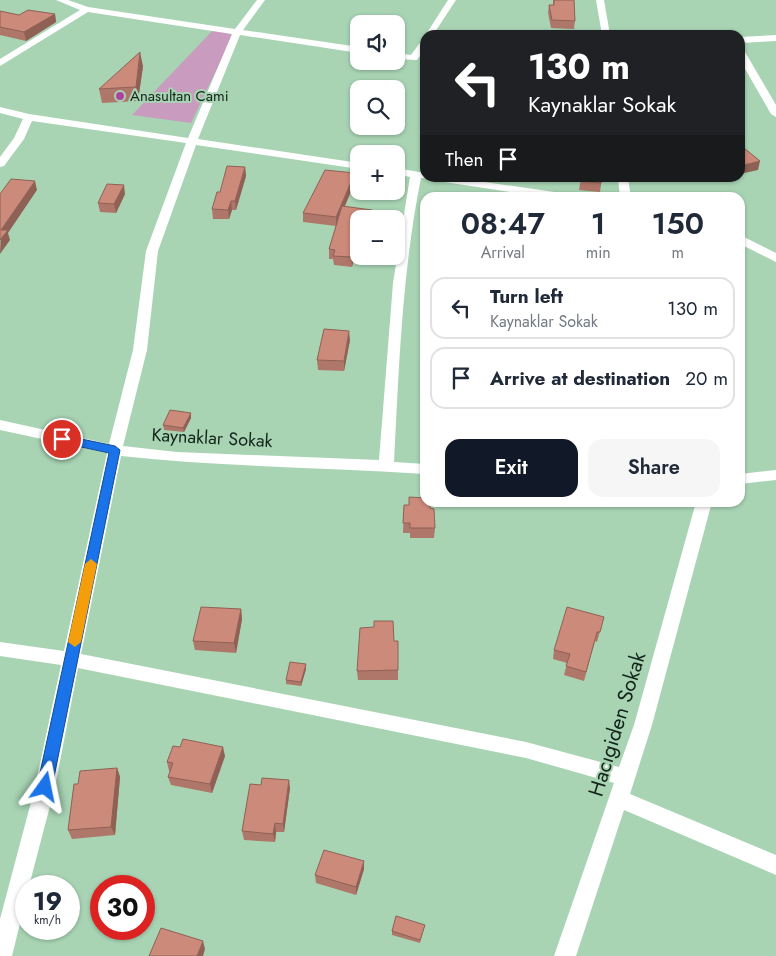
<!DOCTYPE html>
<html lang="en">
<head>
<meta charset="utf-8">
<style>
	body { margin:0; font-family:Jost,sans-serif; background:#f6f6f7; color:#1f2937; height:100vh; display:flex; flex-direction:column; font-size:19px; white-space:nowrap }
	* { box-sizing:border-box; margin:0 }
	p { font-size:16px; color:#747a83 }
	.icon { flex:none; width:28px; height:28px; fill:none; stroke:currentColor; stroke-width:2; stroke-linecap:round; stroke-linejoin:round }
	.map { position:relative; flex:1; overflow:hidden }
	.side { position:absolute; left:420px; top:192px; width:325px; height:315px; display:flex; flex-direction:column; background:#fff; border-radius:15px; box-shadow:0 1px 4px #0004 }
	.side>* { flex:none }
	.hud { position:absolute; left:420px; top:30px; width:325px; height:152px; border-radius:15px; box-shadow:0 1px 4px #0004; background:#202124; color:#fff; overflow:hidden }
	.fabs { position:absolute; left:350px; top:15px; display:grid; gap:10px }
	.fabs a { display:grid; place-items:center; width:55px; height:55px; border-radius:10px; background:#fff; box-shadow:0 1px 4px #0004; font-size:25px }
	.speed { position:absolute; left:15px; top:875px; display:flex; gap:10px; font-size:25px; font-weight:700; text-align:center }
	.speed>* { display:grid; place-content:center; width:65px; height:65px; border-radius:50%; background:#fff; box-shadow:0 1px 4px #0004; line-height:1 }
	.speed small { font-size:12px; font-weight:400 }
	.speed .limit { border:8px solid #d22; background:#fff; color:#111 }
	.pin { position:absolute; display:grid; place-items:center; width:42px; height:42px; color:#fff; margin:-21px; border:2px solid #fff; border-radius:50%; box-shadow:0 1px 5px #0007 }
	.me { position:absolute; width:55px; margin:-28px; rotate:12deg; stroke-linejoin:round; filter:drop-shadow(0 0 4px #0008) }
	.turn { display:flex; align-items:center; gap:18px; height:105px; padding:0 25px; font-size:22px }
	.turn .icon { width:65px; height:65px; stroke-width:2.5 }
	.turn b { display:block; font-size:35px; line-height:42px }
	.then { display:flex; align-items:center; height:48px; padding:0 25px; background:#0003; gap:10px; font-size:19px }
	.eta { display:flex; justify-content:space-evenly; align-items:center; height:85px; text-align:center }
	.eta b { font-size:30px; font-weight:600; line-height:35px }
	.action { display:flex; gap:10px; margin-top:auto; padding:10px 25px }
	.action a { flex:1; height:58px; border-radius:15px; background:#111827; color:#fff; font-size:20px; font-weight:600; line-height:58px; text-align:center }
	.action a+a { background:#f6f6f7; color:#1f2937 }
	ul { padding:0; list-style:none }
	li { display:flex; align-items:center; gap:15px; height:62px; margin:0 10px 8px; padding:0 15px; border:2px solid #e0e1e3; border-radius:15px }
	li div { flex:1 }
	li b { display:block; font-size:19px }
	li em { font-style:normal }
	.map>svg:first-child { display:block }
	.green { fill:#c99cbf }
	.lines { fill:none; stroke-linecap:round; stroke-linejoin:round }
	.minor { fill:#fff; fill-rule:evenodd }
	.wall { fill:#af7769 }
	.shaded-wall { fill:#8f6155 }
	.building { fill:#cc8a7a; stroke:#8f6155 }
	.route { fill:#1a73e8; stroke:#114b97 }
	.slow { fill:#f59e0b }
	.poi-dot { fill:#af419f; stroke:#a8d4b4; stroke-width:2 }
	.labels { text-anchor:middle; stroke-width:4; stroke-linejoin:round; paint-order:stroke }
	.far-poi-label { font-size:15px; fill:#132419; stroke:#a8d4b4; text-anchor:start }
	.street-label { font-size:18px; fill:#132419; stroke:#a8d4b4 }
	.near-street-label { font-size:21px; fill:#132419; stroke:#a8d4b4 }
</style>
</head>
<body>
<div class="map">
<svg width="776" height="956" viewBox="0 0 776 956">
	<rect width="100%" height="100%" fill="#a8d4b4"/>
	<path class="green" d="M214,29L233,35L191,123L132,115Z"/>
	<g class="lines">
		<g class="minor">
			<path d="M56,0H68L88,7L235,29L257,0H265L243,30L359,47V53L240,35L198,139L359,163V169L196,145L158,251L147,350L123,446L177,452L379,460L393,283L410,177L396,174V168L425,173V178H429H421C402,272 399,367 394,462L425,464V474C324,467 222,467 121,456L81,654L526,742L619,767L634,725L696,502H712L652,725L630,794L776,855V875L624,810L576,956H554L614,783L526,758L78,668L55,787L29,886H26V899L12,956H0V919L35,787L61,665L0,656V642L64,651L107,453L0,430V420L109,444L133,350L146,251L186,143L32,121L24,139L4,166L0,167V157L14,138L23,119L0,113V107L29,114L188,138L232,34L88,12L0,66V59L80,10Z"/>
			<path d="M448,0H456L433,35L425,36Z"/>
			<path d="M596,0H604L610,35H602Z"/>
			<path d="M776,35V41L740,43V37Z"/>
			<path d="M425,39V49L417,60L396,59V53L411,55L422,40Z"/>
			<path d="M740,49L745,52L776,105V117L771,114L740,60Z"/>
			<path d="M433,178H457L575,195L580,198H549L438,181Z"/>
			<path d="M618,178H628L631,198H620Z"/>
			<path d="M740,235L776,253V262L740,244Z"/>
			<path d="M776,470V480L740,484V474Z"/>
		</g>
	</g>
	<g class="wall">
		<path d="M553,0H574L575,21L574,29L551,28L548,13L549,5H553Z"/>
		<path d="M0,11L19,15L55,14L56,22L26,41L0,35Z"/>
		<path d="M143,66L138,101L102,103L99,89Z"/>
		<path d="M245,167L246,176L236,210H232L229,219H213L212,209L220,192Z"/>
		<path d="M355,173V182L345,206L359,219V256H363L362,258H354L352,267L334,265L333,259H329V249L336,226L303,222V213Z"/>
		<path d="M581,178H602L600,192L579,190Z"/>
		<path d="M125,194L116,213L100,212L98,203Z"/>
		<path d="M350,340L344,371L318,370L317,360Z"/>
		<path d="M425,359V386L423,385Z"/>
		<path d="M422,411H425V437H423L421,421Z"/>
		<path d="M191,413V418L184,432L164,430L163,425Z"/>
		<path d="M404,505L430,508L435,528L434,538H410V533H403Z"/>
		<path d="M241,609L242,619L236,653L195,650L193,641Z"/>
		<path d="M604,617L597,642L595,641L584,681L564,675L567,663L553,659L554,650Z"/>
		<path d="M374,627L394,641L398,670V680H358L357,671Z"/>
		<path d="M306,669L301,686L286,684V680Z"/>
		<path d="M225,756L212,793L171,785L168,777L171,771H169L167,762Z"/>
		<path d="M117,768L120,777L115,835L72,839L68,830Z"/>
		<path d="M290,788L284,832H276L275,842L244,840L242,831Z"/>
		<path d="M364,861V869L356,895L316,883L315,875Z"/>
		<path d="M424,929L420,943L392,935V931Z"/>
	</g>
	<g class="shaded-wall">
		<path d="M55,14L56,22L26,41L24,32Z"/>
		<path d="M140,52L143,66L138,101L136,87Z"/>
		<path d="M760,161L758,170L740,174V166Z"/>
		<path d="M245,167L246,176L236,210L235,201Z"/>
		<path d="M355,173V182L336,226V217Z"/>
		<path d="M35,181L37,190L8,233L10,240L0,254L1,230Z"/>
		<path d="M124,185L125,194L116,213L114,204Z"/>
		<path d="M231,201L232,210L229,219L228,210Z"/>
		<path d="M354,248V258L352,267V257Z"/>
		<path d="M349,331L350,340L344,371V361Z"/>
		<path d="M191,413V418L184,432L183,428Z"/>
		<path d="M241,609L242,619L236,653L234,643Z"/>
		<path d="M306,664V669L301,686V682Z"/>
		<path d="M223,747L225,756L212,793L210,784Z"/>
		<path d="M117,768L120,777L115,835L111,827Z"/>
		<path d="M289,780L290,788L284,832L283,824Z"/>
		<path d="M275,823L276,832L275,842L273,834Z"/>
		<path d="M364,861V869L356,895V887Z"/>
		<path d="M203,941L205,949L203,956H197Z"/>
	</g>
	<g class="building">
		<path d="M554,0H574L575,21L552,20L549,5H554Z"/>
		<path d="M28,10L55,14L24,32L0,27V11L19,15Z"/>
		<path d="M140,52L136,87L99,89Z"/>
		<path d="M744,148L760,161L740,166V149Z"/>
		<path d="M227,166L245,167L235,201H231L228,210L212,209L217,192H220Z"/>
		<path d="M325,170L355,173L336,217L303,213Z"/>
		<path d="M581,178H602L601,183L581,181Z"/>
		<path d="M11,179L35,181L1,230H8L0,240V194Z"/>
		<path d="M107,184L124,185L114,204L98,203Z"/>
		<path d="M446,193L480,195V198H446Z"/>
		<path d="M342,206L372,210L370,219H359V249L354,248L352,257L333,256L335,250L329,249Z"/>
		<path d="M324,329L349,331L344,361L317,360Z"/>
		<path d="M425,359V376H423Z"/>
		<path d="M170,410L191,413L183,428L163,425Z"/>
		<path d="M422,411H425V427H423Z"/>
		<path d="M409,497L425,498V502H430V508L434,509L435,528H410V523H403L404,505H409Z"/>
		<path d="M201,607L241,609L234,643L193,641Z"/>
		<path d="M567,607L604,617L600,632H597L586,672L566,666L570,654L554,650Z"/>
		<path d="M374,621H393L394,641H398V670L357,671L360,628L374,627Z"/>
		<path d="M290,662L306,664L301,682L286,680Z"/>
		<path d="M183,739L223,747L210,784L168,777L173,763L167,762L173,746L180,747Z"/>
		<path d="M117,768L111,827L68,830L74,784H78L80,771Z"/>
		<path d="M262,778L289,780L283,824L275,823L273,834L242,831L250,784L261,785Z"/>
		<path d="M324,850L364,861L356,887L315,875Z"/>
		<path d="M396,916L425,925L420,940L392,931Z"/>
		<path d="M161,928L203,941L197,956H149Z"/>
	</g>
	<path class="route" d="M62,435L115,446L120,450L52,787L50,792L45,794L40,792L37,787L109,453L58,442L57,439Z"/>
	<path class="slow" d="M91,559L97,564L81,642L75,647L68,642L85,564Z"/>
	<circle class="poi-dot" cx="120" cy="96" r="5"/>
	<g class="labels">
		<g class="far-poi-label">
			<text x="130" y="101">Anasultan Cami</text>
		</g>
		<g class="street-label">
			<text transform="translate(212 438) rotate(3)" y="6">Kaynaklar Sokak</text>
		</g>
		<g class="near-street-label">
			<text transform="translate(617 724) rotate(-73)" y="7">Hacıgiden Sokak</text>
		</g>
	</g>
</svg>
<div class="fabs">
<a><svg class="icon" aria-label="sound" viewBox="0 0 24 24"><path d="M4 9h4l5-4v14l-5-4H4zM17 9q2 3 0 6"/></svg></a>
<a><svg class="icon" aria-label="search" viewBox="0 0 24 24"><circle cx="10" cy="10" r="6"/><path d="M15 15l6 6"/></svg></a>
<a>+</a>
<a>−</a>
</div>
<div class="speed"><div>19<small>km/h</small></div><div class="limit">30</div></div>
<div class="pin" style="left:62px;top:439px;background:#d93025"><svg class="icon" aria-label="arrive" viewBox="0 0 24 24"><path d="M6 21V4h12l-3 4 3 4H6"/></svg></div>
<svg class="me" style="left:45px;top:787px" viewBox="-20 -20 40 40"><path d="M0-17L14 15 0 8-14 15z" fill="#1a73e8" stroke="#fff" stroke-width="4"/></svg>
<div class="hud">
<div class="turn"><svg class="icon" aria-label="left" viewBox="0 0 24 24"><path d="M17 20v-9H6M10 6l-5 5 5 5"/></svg><div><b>130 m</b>Kaynaklar Sokak</div></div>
<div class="then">Then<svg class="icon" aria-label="arrive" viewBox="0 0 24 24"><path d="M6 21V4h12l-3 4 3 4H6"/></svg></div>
</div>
<section class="side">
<div class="eta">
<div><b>08:47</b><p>Arrival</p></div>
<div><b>1</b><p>min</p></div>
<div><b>150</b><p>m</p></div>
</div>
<ul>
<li><svg class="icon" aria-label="left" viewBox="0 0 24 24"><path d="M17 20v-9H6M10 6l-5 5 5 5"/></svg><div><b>Turn left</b><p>Kaynaklar Sokak</p></div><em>130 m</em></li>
<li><svg class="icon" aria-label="arrive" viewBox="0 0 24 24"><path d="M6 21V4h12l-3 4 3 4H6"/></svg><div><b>Arrive at destination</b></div><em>20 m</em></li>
</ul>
<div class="action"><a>Exit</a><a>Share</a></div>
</section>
</div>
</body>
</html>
